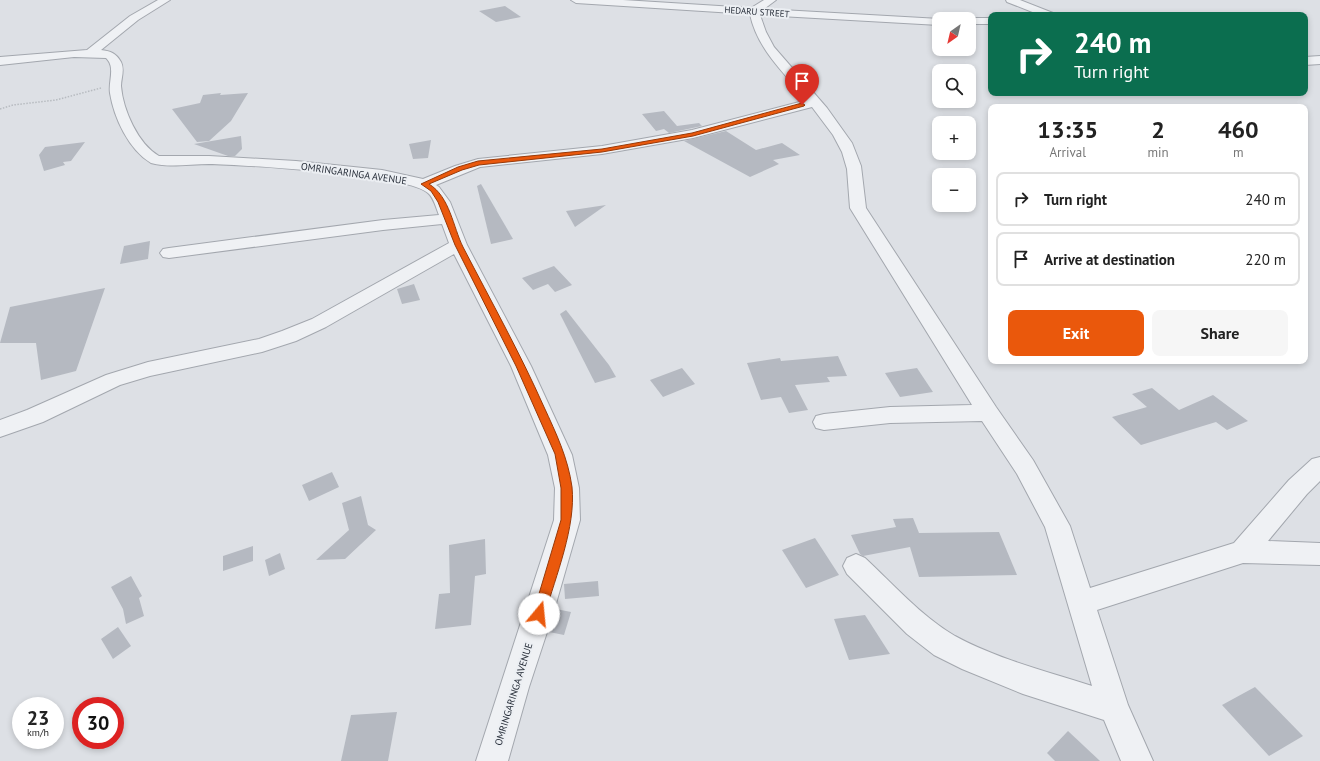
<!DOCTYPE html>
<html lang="en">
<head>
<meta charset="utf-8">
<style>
	body { margin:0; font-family:"PT Sans",sans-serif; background:#f6f6f6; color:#222; height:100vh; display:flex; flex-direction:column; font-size:15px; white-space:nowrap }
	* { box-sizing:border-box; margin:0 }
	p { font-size:13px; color:#767676 }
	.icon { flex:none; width:22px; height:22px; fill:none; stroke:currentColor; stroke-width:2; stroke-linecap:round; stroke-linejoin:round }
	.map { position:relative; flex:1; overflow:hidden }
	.drawer { position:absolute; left:988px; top:104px; width:320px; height:260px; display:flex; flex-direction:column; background:#fff; border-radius:8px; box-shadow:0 2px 6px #0003 }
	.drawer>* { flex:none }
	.top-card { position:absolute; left:988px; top:12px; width:320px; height:84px; border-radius:8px; box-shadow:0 2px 6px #0003; background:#0b6e4f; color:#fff; overflow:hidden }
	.needle { width:26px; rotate:214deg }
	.buttons { position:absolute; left:932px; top:12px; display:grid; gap:8px }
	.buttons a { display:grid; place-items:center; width:44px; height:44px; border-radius:8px; background:#fff; box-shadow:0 2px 6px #0003; font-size:20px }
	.speed { position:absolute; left:12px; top:697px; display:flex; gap:8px; font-size:20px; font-weight:700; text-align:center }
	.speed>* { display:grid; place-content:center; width:52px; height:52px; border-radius:50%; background:#fff; box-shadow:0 2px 6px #0003; line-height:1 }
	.speed small { font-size:10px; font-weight:400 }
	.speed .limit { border:6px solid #d22; background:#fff; color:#111 }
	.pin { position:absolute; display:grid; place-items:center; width:34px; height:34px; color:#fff; margin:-41px -17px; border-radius:50% 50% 50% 0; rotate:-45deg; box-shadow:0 0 4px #0007 }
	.pin .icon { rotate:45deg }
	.me { position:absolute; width:44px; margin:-22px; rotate:17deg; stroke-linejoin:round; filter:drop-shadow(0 0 3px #0008) }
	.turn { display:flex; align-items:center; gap:14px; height:84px; padding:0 20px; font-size:18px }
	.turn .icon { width:52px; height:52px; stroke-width:2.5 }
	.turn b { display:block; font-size:28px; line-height:34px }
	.eta { display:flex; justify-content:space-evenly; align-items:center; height:68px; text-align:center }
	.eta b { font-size:24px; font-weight:600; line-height:28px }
	.primary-button { display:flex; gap:8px; margin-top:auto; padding:8px 20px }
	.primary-button a { flex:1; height:46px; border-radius:8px; background:#ea580c; color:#fff; font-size:16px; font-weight:600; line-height:46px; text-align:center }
	.primary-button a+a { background:#f6f6f6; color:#222 }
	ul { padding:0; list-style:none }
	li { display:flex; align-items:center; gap:12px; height:54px; margin:0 8px 6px; padding:0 12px; border:2px solid #e0e0e0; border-radius:8px }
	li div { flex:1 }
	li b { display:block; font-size:15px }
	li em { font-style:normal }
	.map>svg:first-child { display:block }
	.building { fill:#b5b9c1 }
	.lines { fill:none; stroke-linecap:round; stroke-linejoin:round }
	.minor-casing { stroke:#a3a7ae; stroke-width:2 }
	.path { stroke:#b7bbc0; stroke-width:1.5; stroke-dasharray:1.5 1.5; stroke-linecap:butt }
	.minor { fill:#eff1f4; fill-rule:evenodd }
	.route { fill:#ea580c; stroke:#983908 }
	.labels { text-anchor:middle; stroke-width:4; stroke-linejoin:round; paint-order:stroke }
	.far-street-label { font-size:9px; fill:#282f3a; stroke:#eceff3 }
	.street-label { font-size:10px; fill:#282f3a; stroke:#eceff3 }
</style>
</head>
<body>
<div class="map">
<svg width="1320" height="761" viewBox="0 0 1320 761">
	<rect width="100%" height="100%" fill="#dde0e5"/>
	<g class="building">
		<path d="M505,6L521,17L496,22L479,11Z"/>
		<path d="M221,93L220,95L248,93L231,121L209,141L197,142L172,109L200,103L203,95Z"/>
		<path d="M664,111L677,126L699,123L702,126L669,133L664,129L656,131L642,114Z"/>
		<path d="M726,131L756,150L782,143L800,155L773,160L779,164L750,177L684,141Z"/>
		<path d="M241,136L242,149L235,156H228L194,144Z"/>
		<path d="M431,140L428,158L413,159L409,144Z"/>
		<path d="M85,142L71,161L63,162L65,165L44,171L39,155L45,147Z"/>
		<path d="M481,184L513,239L491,244L477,186Z"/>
		<path d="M606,205L575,227L566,211Z"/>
		<path d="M150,241L148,259L120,264L124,246Z"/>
		<path d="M554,266L572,285L555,292L548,284L533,290L522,278Z"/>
		<path d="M414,284L420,300L402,304L397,289Z"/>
		<path d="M105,288L76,371L41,380L36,343H0L10,307Z"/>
		<path d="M566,310L609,365L616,377L595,383L560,314Z"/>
		<path d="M838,356L847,376L827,377L830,382L795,385L808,410L789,413L781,397L761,400L747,363L780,358L781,361Z"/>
		<path d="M682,368L695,384L663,397L650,380Z"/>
		<path d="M917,368L933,392L900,397L885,373Z"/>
		<path d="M1152,388L1179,410L1213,395L1248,421L1227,430L1216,422L1141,445L1112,417L1147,407L1132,394Z"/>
		<path d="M332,472L339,487L309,501L302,485Z"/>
		<path d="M361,496L368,525L376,530L345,559L316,560L349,530L342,503Z"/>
		<path d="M913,518L919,533L999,532L1017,575L919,577L910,547L863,556L860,554L851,535L896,527L893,519Z"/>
		<path d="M815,538L839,575L806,588L782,550Z"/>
		<path d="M485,539L486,574L475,576L471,625L435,629L439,594L450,593L449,545Z"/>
		<path d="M253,546V561L223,571V556Z"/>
		<path d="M280,553L285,569L269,576L265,560Z"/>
		<path d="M131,576L142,596L139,598L144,616L126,624L123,609L111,587Z"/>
		<path d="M598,581L599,596L565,599L564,584Z"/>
		<path d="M556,609L571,612L564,635L549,632Z"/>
		<path d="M865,615L890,654L849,660L834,619Z"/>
		<path d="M118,627L131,646L113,659L101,639Z"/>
		<path d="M1255,687L1303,736L1269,756L1222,705Z"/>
		<path d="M397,712L388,761H341L351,715Z"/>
		<path d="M1068,731L1100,761H1055L1047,753Z"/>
	</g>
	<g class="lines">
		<g class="minor-casing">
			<g id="minor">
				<path d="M158,0H170L138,20L101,50C110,51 116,53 121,62C125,70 121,78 121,86C123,110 138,144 159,156H209L296,161L382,170L423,179L455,166L478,159L602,146L692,130L807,100C785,74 757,49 750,14L576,3L571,0H623L751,8L764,0H776L764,9L940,19L939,25L760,15L766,32L774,47L827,108L852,143L861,166L866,208L996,407L1033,460L1070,526L1090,588L1234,543L1289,480L1312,459L1320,457V481L1307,494L1268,541L1320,543V565L1243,563L1097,610L1128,705L1153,761H1121L1104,720L1023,694L962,669L934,655L907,634L847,574L843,566L847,558L856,554L865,558C893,584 921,616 955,636C997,659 1046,671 1092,686L1045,527L1017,474L982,421L890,423L824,430L816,428L813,422L816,416L824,414L890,407L972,405L850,208L847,169L842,152L833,135L812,107L693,138L602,154L480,167L436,185L439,187L450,202L467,245L531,366L572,455L579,488L580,520L553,614L529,687L508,761H476L554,520L555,488L548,455L511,366L454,254L326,327L296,341L262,352L150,376L120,385L43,422L0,437V420L27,410L106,375L148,362L259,339L282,331L312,319L449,243L442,224L383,230L169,258L163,257L160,253L163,249L169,248L383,220L439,215C436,208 434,198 428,193C408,174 243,165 209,164C190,164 169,168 151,163C129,150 114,118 110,93C108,82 116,67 106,58L74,57L0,65V57L87,50L130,16Z"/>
				<path d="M1006,0H1020L1053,13L1054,15H1040L1007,2Z"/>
				<path d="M969,18H991V24H969V19H965Z"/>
				<path d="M1320,56V64L1305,65V57Z"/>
			</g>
		</g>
		<path class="path" d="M0,109L13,105L56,100L101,88"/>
		<use href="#minor" class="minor"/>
	</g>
	<path class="route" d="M802,103L805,105L804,106L693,136L602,152L479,165L462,170L429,184C450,197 453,227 463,247C491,301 520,353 544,407C556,433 568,458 572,487C576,527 556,575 545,614L543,618L539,620L535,618L533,614L561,520V488L555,454L516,366L455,245L438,202L431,191L421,184L458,167L478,161L602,149L692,133Z"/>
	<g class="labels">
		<g class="far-street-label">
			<text transform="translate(757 12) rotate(4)" y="3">HEDARU STREET</text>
		</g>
		<g class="street-label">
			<text transform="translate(354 173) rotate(8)" y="4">OMRINGARINGA AVENUE</text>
			<text transform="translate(513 694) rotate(-73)" y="4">OMRINGARINGA AVENUE</text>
		</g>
	</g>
</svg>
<div class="buttons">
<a><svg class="needle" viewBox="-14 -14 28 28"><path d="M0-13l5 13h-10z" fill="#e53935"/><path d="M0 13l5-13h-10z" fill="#767676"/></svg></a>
<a><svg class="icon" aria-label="search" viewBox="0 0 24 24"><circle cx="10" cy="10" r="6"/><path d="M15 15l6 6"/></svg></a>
<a>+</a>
<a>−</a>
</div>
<div class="speed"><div>23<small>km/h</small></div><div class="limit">30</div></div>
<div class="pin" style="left:802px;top:105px;background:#d93025"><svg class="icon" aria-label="arrive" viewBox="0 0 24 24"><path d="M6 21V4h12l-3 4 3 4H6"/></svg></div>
<svg class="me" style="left:539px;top:614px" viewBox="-20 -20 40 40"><circle r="19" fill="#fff"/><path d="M0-13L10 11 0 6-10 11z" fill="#ea580c"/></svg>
<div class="top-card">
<div class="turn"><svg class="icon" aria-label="right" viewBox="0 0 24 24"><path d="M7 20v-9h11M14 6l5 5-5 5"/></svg><div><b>240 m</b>Turn right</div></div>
</div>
<section class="drawer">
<div class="eta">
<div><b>13:35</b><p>Arrival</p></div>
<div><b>2</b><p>min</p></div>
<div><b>460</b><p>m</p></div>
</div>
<ul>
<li><svg class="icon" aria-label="right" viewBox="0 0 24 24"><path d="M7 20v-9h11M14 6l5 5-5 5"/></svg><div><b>Turn right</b></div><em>240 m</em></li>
<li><svg class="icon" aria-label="arrive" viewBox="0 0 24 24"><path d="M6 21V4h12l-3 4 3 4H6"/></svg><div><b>Arrive at destination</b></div><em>220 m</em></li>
</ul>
<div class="primary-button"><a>Exit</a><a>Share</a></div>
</section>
</div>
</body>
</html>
